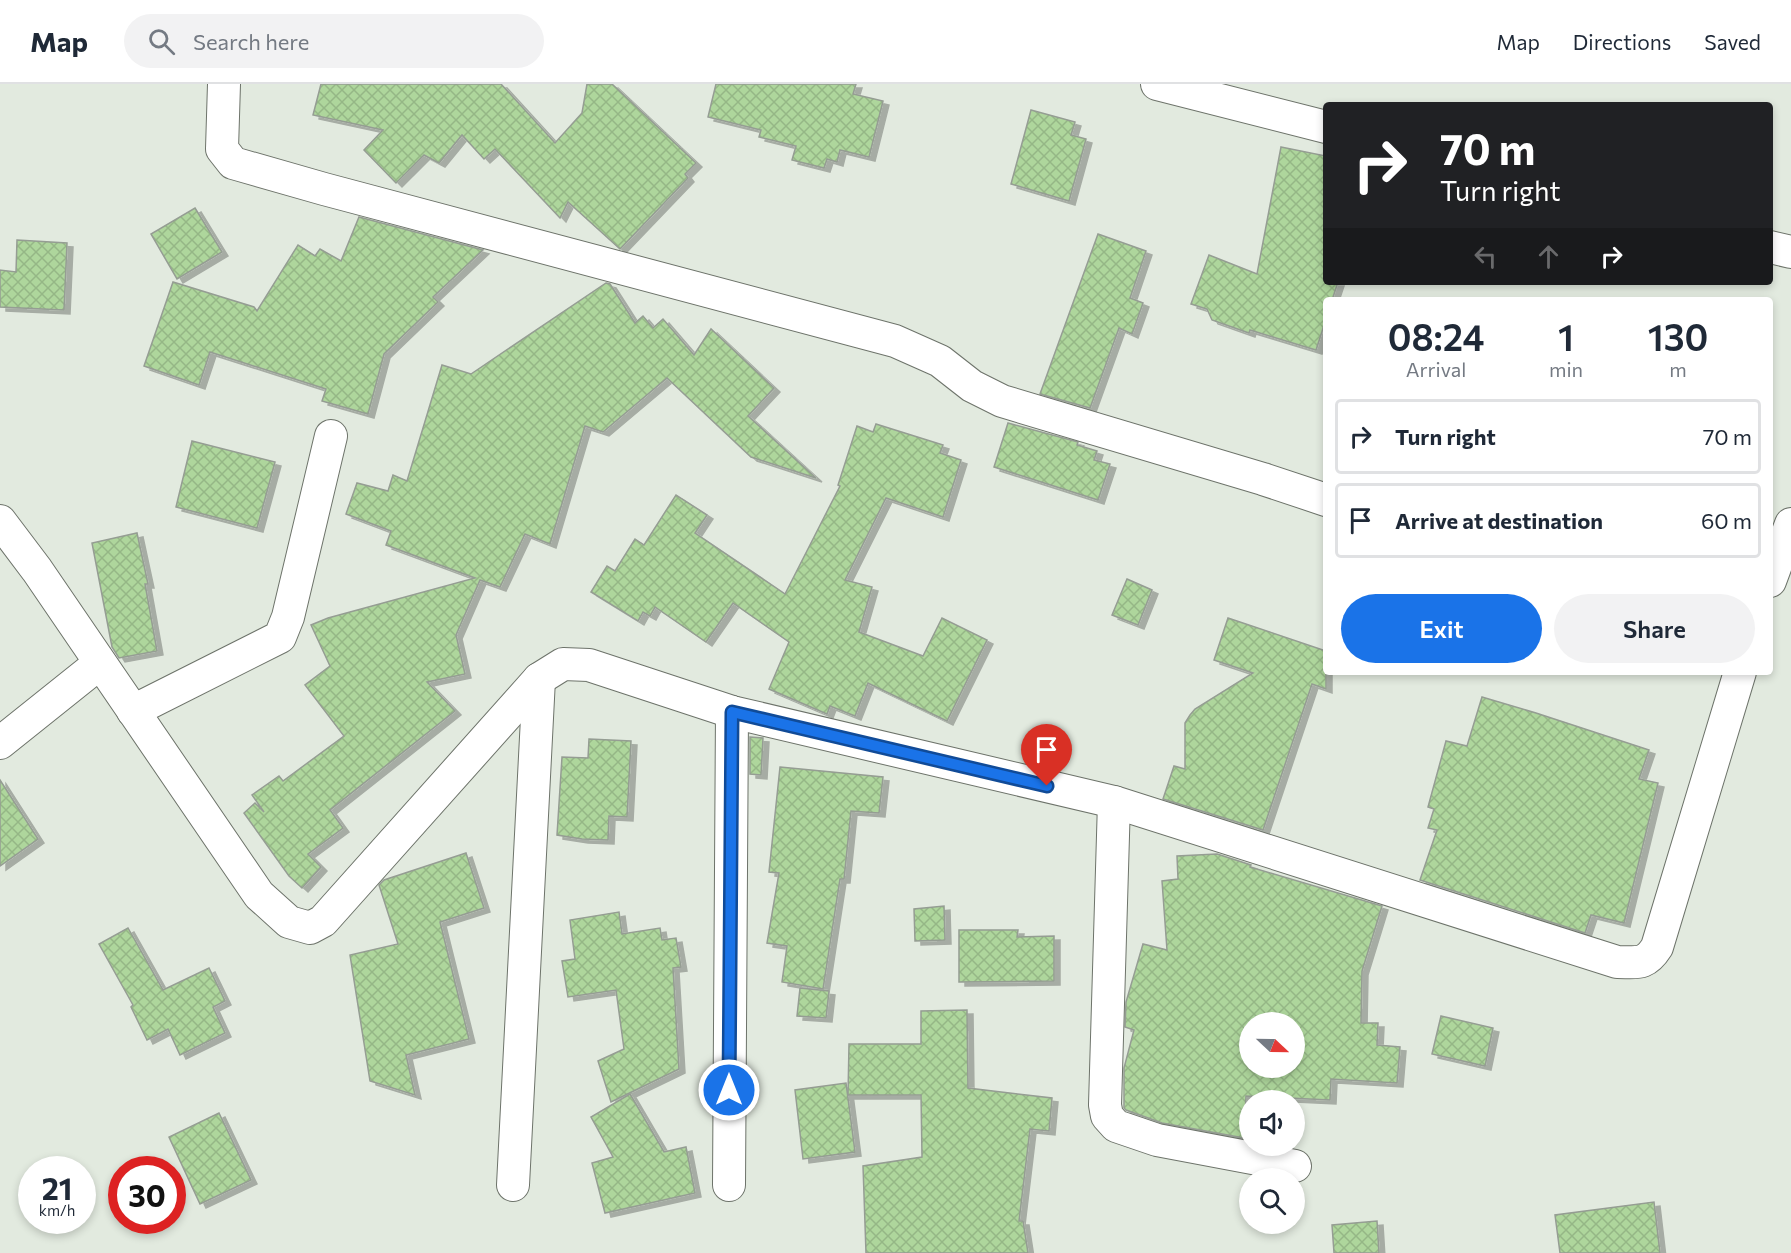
<!DOCTYPE html>
<html lang="en">
<head>
<meta charset="utf-8">
<style>
	body { margin:0; font-family:Commissioner,sans-serif; background:#f2f2f3; color:#1f2937; height:100vh; display:flex; flex-direction:column; font-size:22px; white-space:nowrap }
	* { box-sizing:border-box; margin:0 }
	p { font-size:20px; color:#747a83 }
	.icon { flex:none; width:33px; height:33px; fill:none; stroke:currentColor; stroke-width:2; stroke-linecap:round; stroke-linejoin:round }
	.map { position:relative; flex:1; overflow:hidden }
	.details { position:absolute; left:1323px; top:213px; width:450px; height:378px; display:flex; flex-direction:column; background:#fff; border-radius:6px; box-shadow:0 3px 9px #0003 }
	.details>* { flex:none }
	.hud { position:absolute; left:1323px; top:18px; width:450px; height:183px; border-radius:6px; box-shadow:0 3px 9px #0003; background:#202124; color:#fff; overflow:hidden }
	.needle { width:39px; rotate:112deg }
	.buttons { position:absolute; left:1239px; top:928px; display:grid; gap:12px }
	.buttons a { display:grid; place-items:center; width:66px; height:66px; border-radius:50%; background:#fff; box-shadow:0 3px 9px #0003; font-size:30px }
	.speed { position:absolute; left:18px; top:1072px; display:flex; gap:12px; font-size:30px; font-weight:700; text-align:center }
	.speed>* { display:grid; place-content:center; width:78px; height:78px; border-radius:50%; background:#fff; box-shadow:0 3px 9px #0003; line-height:1 }
	.speed small { font-size:15px; font-weight:400 }
	.speed .limit { border:9px solid #d22; background:#fff; color:#111 }
	.pin { position:absolute; display:grid; place-items:center; width:51px; height:51px; color:#fff; margin:-62px -26px; border-radius:50% 50% 50% 0; rotate:-45deg; box-shadow:0 0 6px #0007 }
	.pin .icon { rotate:45deg }
	.me { position:absolute; width:66px; margin:-33px; rotate:0deg; stroke-linejoin:round; filter:drop-shadow(0 0 4px #0008) }
	.turn { display:flex; align-items:center; gap:21px; height:126px; padding:0 18px; font-size:27px }
	.turn .icon { width:78px; height:78px; stroke-width:2.5 }
	.turn b { display:block; font-size:42px; line-height:51px }
	.lanes { display:flex; align-items:center; height:57px; padding:0 18px; background:#0003; justify-content:center; gap:30px; direction:ltr }
	.lanes .off { opacity:.35 }
	.eta { display:flex; justify-content:space-evenly; align-items:center; height:102px; text-align:center }
	.eta b { font-size:36px; font-weight:600; line-height:42px }
	.cta { display:flex; gap:12px; margin-top:auto; padding:12px 18px }
	.cta a { flex:1; height:69px; border-radius:36px; background:#1a73e8; color:#fff; font-size:24px; font-weight:600; line-height:69px; text-align:center }
	.cta a+a { background:#f2f2f3; color:#1f2937 }
	ul { padding:0; list-style:none }
	li { display:flex; align-items:center; gap:18px; height:75px; margin:0 12px 9px; padding:0 6px; border:3px solid #e0e1e3; border-radius:6px }
	li div { flex:1 }
	li b { display:block; font-size:22px }
	li em { font-style:normal }
	header { display:flex; align-items:center; gap:36px; box-sizing:border-box; height:84px; padding:0 30px; background:#fff; border-bottom:2px solid #e0e1e3 }
	header strong { font-size:28px }
	nav { display:flex; gap:33px; margin-inline-start:auto; font-size:21px }
	.search { width:420px; height:54px; background:#f2f2f3; display:flex; align-items:center; gap:15px; box-sizing:border-box; padding:0 21px; border-radius:33px; color:#747a83; font-size:22px }
	.map>svg:first-child { display:block }
	.building { fill:url(#building-cross-hatch); stroke:#959d93; stroke-width:1.5; fill-rule:evenodd; filter:url(#shadow) }
	.lines { fill:none; stroke-linecap:round; stroke-linejoin:round }
	.minor-casing { stroke:#6d736a; stroke-width:34 }
	.minor { stroke:#fff; stroke-width:32 }
	.route-casing { stroke:#114b97; stroke-width:15 }
	.route { stroke:#1a73e8; stroke-width:10 }
</style>
</head>
<body>
<header>
<strong>Map</strong>
<div class="search"><svg class="icon" aria-label="search" viewBox="0 0 24 24"><circle cx="10" cy="10" r="6"/><path d="M15 15l6 6"/></svg>Search here</div>
<nav><a>Map</a><a>Directions</a><a>Saved</a></nav>
</header>
<div class="map">
<svg width="1791" height="1169" viewBox="0 0 1791 1169">
	<defs>
		<pattern id="building-cross-hatch" width="8" height="8" patternUnits="userSpaceOnUse" patternTransform="scale(1.5)"><rect width="8" height="8" fill="#aed69c"/><path d="M0 0l8 8M0 8l8-8" fill="none" stroke="#95b786"/></pattern>
		<filter id="shadow"><feDropShadow dx="6" dy="4" stdDeviation="0" flood-color="#0004"/></filter>
	</defs>
	<rect width="100%" height="100%" fill="#e2eadf"/>
	<g class="building">
		<path d="M321,0H501L555,59L582,29L587,0H612L696,79L685,90L688,94L620,165L568,118L560,134L495,65L484,75L462,51L439,79L424,71L396,99L364,66L383,46L313,31Z"/>
		<path d="M716,0H856L853,10L883,17L869,73L840,66L837,78L827,75L824,84L792,76L796,62L759,53L761,46L708,33Z"/>
		<path d="M1031,26L1075,38L1071,51L1086,55L1069,117L1011,100Z"/>
		<path d="M1281,63L1326,72V198H1338L1332,216H1326V235L1316,266L1250,246L1249,249L1212,236L1207,225L1191,220L1209,171L1257,190Z"/>
		<path d="M195,124L222,168L177,195L151,150Z"/>
		<path d="M359,133L483,166L433,213L438,218L384,270L368,330L322,317L326,305L210,268L199,301L144,282L173,198L254,223L257,227L298,161L315,172L320,165L341,177Z"/>
		<path d="M1098,150L1146,167L1130,214L1143,219L1132,250L1119,244L1090,324L1040,310Z"/>
		<path d="M17,156L67,159L64,226L0,223V186L16,188Z"/>
		<path d="M606,199L610,200L635,239L643,232L653,244L663,235L694,271L711,245L774,304L748,332L816,394L751,373L667,294L603,348L585,342L550,460L525,450L500,503L480,496L456,551L465,590L427,598L455,627L330,726L343,744L308,770L321,783L302,804L289,792L244,729L255,719L264,728L252,711L279,692L283,697L344,652L305,601L330,582L311,541L328,534L475,494L386,461L391,447L346,430L357,399L388,407L393,391L407,397L442,281L471,290Z"/>
		<path d="M1008,339L1078,358L1077,361L1097,367L1094,376L1110,380L1098,416L994,383Z"/>
		<path d="M876,340L943,361L940,369L961,376L943,433L886,414L845,496L872,503L859,548L923,572L942,534L987,556L947,637L868,599L855,632L830,622L827,630L769,605L789,558L733,519L706,558L655,523L650,532L643,528L638,537L591,508L607,482L615,487L635,455L644,461L676,411L707,431L695,449L785,510L840,402L838,401L857,342L873,348Z"/>
		<path d="M192,357L275,378L257,444L176,423Z"/>
		<path d="M137,449L148,500H145L157,567L119,574L112,563L92,459Z"/>
		<path d="M1127,495L1152,506L1138,541L1112,531Z"/>
		<path d="M1228,534L1326,567V605L1312,600L1263,746L1163,715L1174,682L1185,685V639L1190,631L1195,625L1253,589L1214,576Z"/>
		<path d="M1482,613L1536,629L1649,666L1639,695L1658,699L1624,839L1591,831L1585,849L1420,796L1437,746L1428,744L1434,725L1428,723L1446,657L1467,662Z"/>
		<path d="M750,653L763,654L761,691L750,690Z"/>
		<path d="M589,655L631,657L627,733L609,732L608,756L582,755L557,751L562,673L588,674Z"/>
		<path d="M780,683L883,693L879,729L851,727L844,795H840L823,905L782,898L787,862L767,859L779,789L769,788Z"/>
		<path d="M0,696L38,755L0,782Z"/>
		<path d="M466,769L484,824L440,838L469,955L406,971L415,1011L370,997L350,871L398,860L379,801L384,796Z"/>
		<path d="M1217,770L1251,781L1250,783L1382,822L1362,887L1361,939H1378L1377,961L1400,963L1397,999L1331,995L1330,1016L1246,1012L1244,1054L1162,1039L1126,1026L1124,1024V984L1134,946L1125,943L1126,918L1143,860L1167,866L1162,797L1178,795L1177,772ZM1250,939H1294V984H1250Z"/>
		<path d="M944,822L945,856L915,857L914,825Z"/>
		<path d="M619,828L622,850L660,844L662,856L676,854L681,883L673,884L679,985L611,1018L598,977L624,965L616,906L568,913L562,877L575,875L570,836Z"/>
		<path d="M128,844L163,906L209,884L225,917L213,923L225,949L180,971L168,945L147,956L131,923L133,921L99,860Z"/>
		<path d="M959,846H1018L1017,853L1054,852V897L959,898Z"/>
		<path d="M800,904L829,907L826,934L797,932Z"/>
		<path d="M967,926L968,1004L1052,1014L1049,1047L1030,1045L1019,1137H1023L1028,1169H866L863,1082L922,1073L921,1011H848L849,960H921V927Z"/>
		<path d="M1441,932L1493,944L1485,982L1432,970Z"/>
		<path d="M846,999L855,1068L803,1075L795,1006Z"/>
		<path d="M630,1010L664,1068L686,1063L695,1109L605,1129L592,1079L613,1073L591,1033Z"/>
		<path d="M219,1029L251,1096L200,1120L169,1053Z"/>
		<path d="M1654,1118L1660,1169H1560L1555,1131Z"/>
		<path d="M1377,1137L1379,1169H1334L1332,1141Z"/>
	</g>
	<g class="lines">
		<g class="minor-casing">
			<g id="minor">
				<path d="M224,0L222,65L233,79L324,105L895,257L940,277L972,302L1002,317L1263,395L1326,416"/>
				<path d="M1157,0L1326,43"/>
				<path d="M1770,163L1791,168"/>
				<path d="M0,437L37,486L259,811L289,838L310,844L323,837L539,595L563,580L589,581L732,628L1114,718L1617,878C1637,878 1645,882 1657,863L1740,588"/>
				<path d="M1770,497L1791,440"/>
				<path d="M133,627L280,553L288,533L331,352"/>
				<path d="M0,659L100,579"/>
				<path d="M1114,718L1105,1021L1107,1032L1116,1042L1157,1056L1295,1082"/>
				<path d="M513,1101L539,595"/>
				<path d="M729,1101L732,628"/>
			</g>
		</g>
		<use href="#minor" class="minor"/>
	</g>
	<g class="lines">
		<g class="route-casing">
			<path id="route" d="M729,1006L732,628L1047,702"/>
		</g>
		<use href="#route" class="route"/>
	</g>
</svg>
<div class="buttons">
<a><svg class="needle" viewBox="-14 -14 28 28"><path d="M0-13l5 13h-10z" fill="#e53935"/><path d="M0 13l5-13h-10z" fill="#747a83"/></svg></a>
<a><svg class="icon" aria-label="sound" viewBox="0 0 24 24"><path d="M4 9h4l5-4v14l-5-4H4zM17 9q2 3 0 6"/></svg></a>
<a><svg class="icon" aria-label="search" viewBox="0 0 24 24"><circle cx="10" cy="10" r="6"/><path d="M15 15l6 6"/></svg></a>
</div>
<div class="speed"><div>21<small>km/h</small></div><div class="limit">30</div></div>
<div class="pin" style="left:1047px;top:702px;background:#d93025"><svg class="icon" aria-label="arrive" viewBox="0 0 24 24"><path d="M6 21V4h12l-3 4 3 4H6"/></svg></div>
<svg class="me" style="left:729px;top:1006px" viewBox="-20 -20 40 40"><circle r="17" fill="#1a73e8" stroke="#fff" stroke-width="3"/><path d="M0-11L8 9 0 5-8 9z" fill="#fff"/></svg>
<div class="hud">
<div class="turn"><svg class="icon" aria-label="right" viewBox="0 0 24 24"><path d="M7 20v-9h11M14 6l5 5-5 5"/></svg><div><b>70 m</b>Turn right</div></div>
<div class="lanes"><svg class="icon off" aria-label="left" viewBox="0 0 24 24"><path d="M17 20v-9H6M10 6l-5 5 5 5"/></svg><svg class="icon off" aria-label="ahead" viewBox="0 0 24 24"><path d="M12 20V5M6 11l6-6 6 6"/></svg><svg class="icon" aria-label="right" viewBox="0 0 24 24"><path d="M7 20v-9h11M14 6l5 5-5 5"/></svg></div>
</div>
<section class="details">
<div class="eta">
<div><b>08:24</b><p>Arrival</p></div>
<div><b>1</b><p>min</p></div>
<div><b>130</b><p>m</p></div>
</div>
<ul>
<li><svg class="icon" aria-label="right" viewBox="0 0 24 24"><path d="M7 20v-9h11M14 6l5 5-5 5"/></svg><div><b>Turn right</b></div><em>70 m</em></li>
<li><svg class="icon" aria-label="arrive" viewBox="0 0 24 24"><path d="M6 21V4h12l-3 4 3 4H6"/></svg><div><b>Arrive at destination</b></div><em>60 m</em></li>
</ul>
<div class="cta"><a>Exit</a><a>Share</a></div>
</section>
</div>
</body>
</html>
